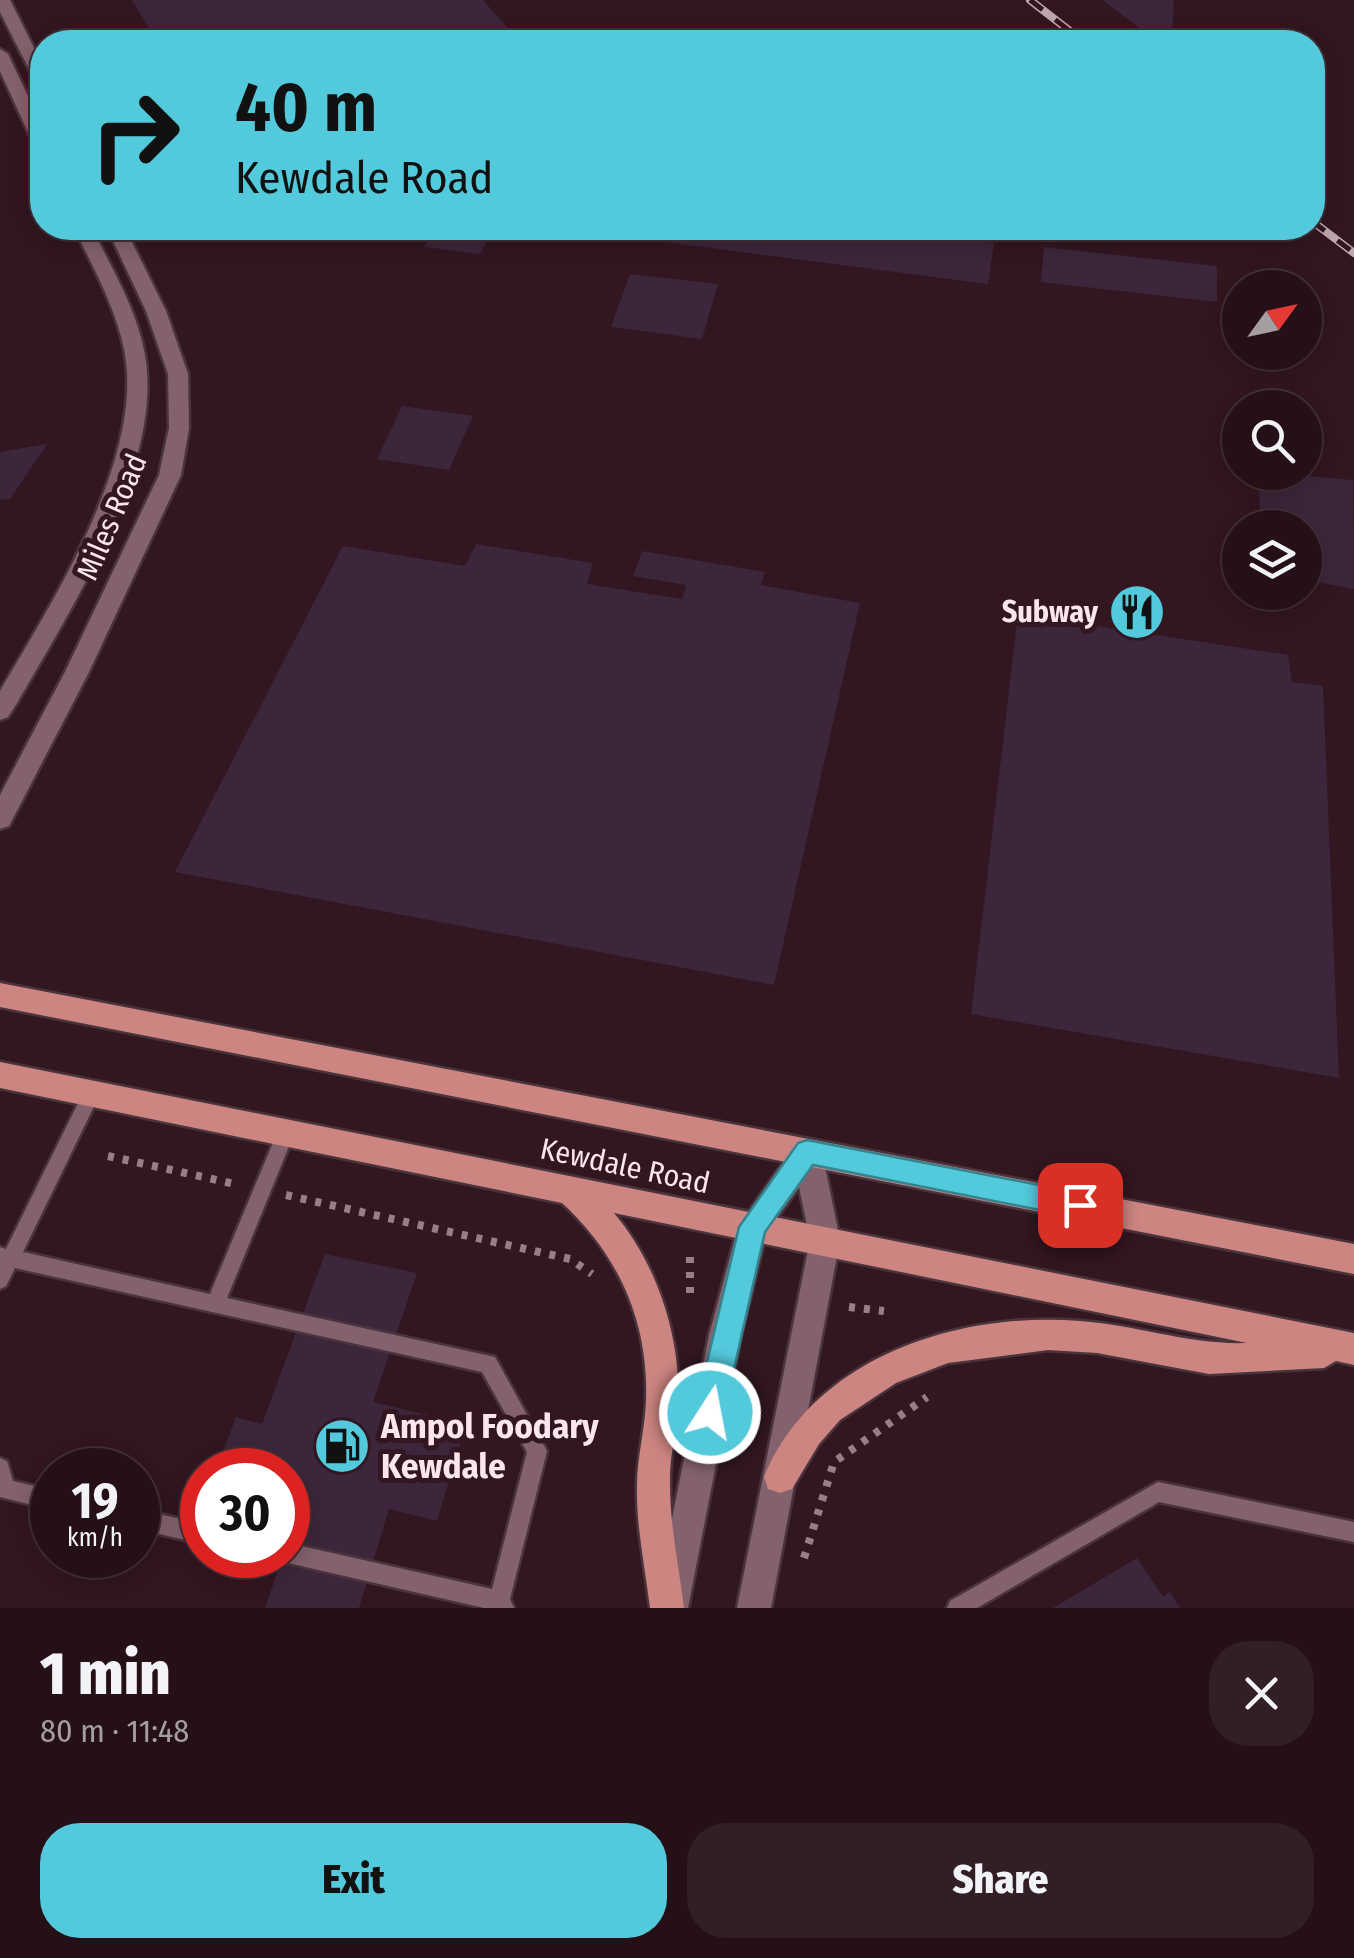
<!DOCTYPE html>
<html lang="en">
<head>
<meta charset="utf-8">
<style>
	body { margin:0; font-family:"Fira Sans Condensed",sans-serif; background:#321e25; color:#f1f3f6; height:100vh; display:flex; flex-direction:column; font-size:38px; white-space:nowrap }
	* { box-sizing:border-box; margin:0 }
	p { font-size:32px; color:#a49da2 }
	.icon { flex:none; width:55px; height:55px; fill:none; stroke:currentColor; stroke-width:2; stroke-linecap:round; stroke-linejoin:round }
	.map { position:relative; height:1608px; overflow:hidden }
	.side { display:flex; flex-direction:column; background:#261018; flex:1 }
	.side>* { flex:none }
	.banner { position:absolute; left:30px; top:30px; width:1295px; height:210px; border-radius:40px; box-shadow:0 5px 25px #0003,0 0 0 2px #423037; background:#53cadc; color:#111; overflow:hidden }
	.needle { width:65px; rotate:57deg }
	.buttons { position:absolute; left:1222px; top:270px; display:grid; gap:20px }
	.buttons a { display:grid; place-items:center; width:100px; height:100px; border-radius:50%; background:#261018; box-shadow:0 5px 25px #0003,0 0 0 2px #423037; font-size:50px }
	.speed { position:absolute; left:30px; top:1448px; display:flex; gap:20px; font-size:50px; font-weight:700; text-align:center }
	.speed>* { display:grid; place-content:center; width:130px; height:130px; border-radius:50%; background:#261018; box-shadow:0 5px 25px #0003,0 0 0 2px #423037; line-height:1 }
	.speed small { font-size:25px; font-weight:400 }
	.speed .limit { border:15px solid #d22; background:#fff; color:#111 }
	.pin { position:absolute; display:grid; place-items:center; width:85px; height:85px; color:#fff; margin:-42px; border-radius:20px; box-shadow:0 5px 15px #0006 }
	.me { position:absolute; width:110px; margin:-55px; rotate:11deg; stroke-linejoin:round; filter:drop-shadow(0 0 8px #0008) }
	.turn { display:flex; align-items:center; gap:35px; height:210px; padding:0 40px; font-size:45px }
	.turn .icon { width:130px; height:130px; stroke-width:2.5 }
	.turn b { display:block; font-size:70px; line-height:85px }
	.round { display:grid; place-items:center; flex:none; width:105px; height:105px; border-radius:40px; background:#321e25 }
	.head { display:flex; align-items:center; justify-content:space-between; height:170px; padding:0 40px }
	h1 { font-size:60px; font-weight:800; line-height:75px }
	.cta { display:flex; gap:20px; margin-top:auto; padding:20px 40px }
	.cta a { flex:1; height:115px; border-radius:40px; background:#53cadc; color:#111; font-size:40px; font-weight:800; line-height:115px; text-align:center }
	.cta a+a { background:#321e25; color:#f1f3f6 }
	.map>svg:first-child { display:block }
	.building { fill:#3c263b }
	.lines { fill:none; stroke-linecap:round; stroke-linejoin:round }
	.service-casing { stroke:#4a343c; stroke-width:5 }
	.minor-casing { stroke:#4a343c; stroke-width:5 }
	.primary-casing { stroke:#4a343c; stroke-width:5 }
	.path { stroke:#977f87; stroke-width:8; stroke-dasharray:6 9; stroke-linecap:butt }
	.service { fill:#84626d; fill-rule:evenodd }
	.minor { fill:#84626d; fill-rule:evenodd }
	.primary { fill:#cd8582; fill-rule:evenodd }
	.rail-casing { stroke:#bea7af; stroke-width:8 }
	.rail { stroke:#321620; stroke-width:5; stroke-dasharray:16; stroke-linecap:butt }
	.route { fill:#53cadc; stroke:#36838f; stroke-width:2.5 }
	.labels { text-anchor:middle; stroke-width:10; stroke-linejoin:round; paint-order:stroke }
	.street-label { font-size:30px; fill:#fae6ec; stroke:#321620 }
	.poi-label { font-size:30px; font-weight:bold; fill:#fae6ec; stroke:#321620; text-anchor:end }
	.near-poi-label { font-size:35px; font-weight:bold; fill:#fae6ec; stroke:#321620; text-anchor:start }
</style>
</head>
<body>
<div class="map">
<svg width="1354" height="1608" viewBox="0 0 1354 1608">
	<rect width="100%" height="100%" fill="#321620"/>
	<g class="building">
		<path d="M132,0H483L520,42H157Z"/>
		<path d="M1103,0H1174L1172,34L1143,31Z"/>
		<path d="M434,228H494L480,254L424,247Z"/>
		<path d="M557,228H868L994,243L988,284Z"/>
		<path d="M1044,247L1217,266V302L1041,282Z"/>
		<path d="M630,274L718,284L702,339L611,327Z"/>
		<path d="M402,406L473,416L449,470L377,459Z"/>
		<path d="M47,444L10,499L0,500V452Z"/>
		<path d="M1258,472L1353,480L1354,589L1305,580V528H1261Z"/>
		<path d="M476,544L593,563L587,584L682,599L686,585L633,576L642,551L765,572L761,585L860,603L774,985L175,872L343,546L465,566Z"/>
		<path d="M1018,614L1288,655L1292,682L1323,686L1339,1078L971,1014Z"/>
		<path d="M325,1254L417,1273L373,1402L466,1424L437,1521L389,1509L359,1608H265L283,1555H288L305,1488L288,1484V1470L217,1467L236,1417L262,1424Z"/>
		<path d="M1137,1558L1163,1597L1170,1592L1180,1608H1053Z"/>
	</g>
	<g class="lines">
		<g class="service-casing">
			<g id="service">
				<path d="M91,1086L97,1089L100,1094L23,1252L210,1294L279,1128L285,1126L291,1128L294,1134L227,1298L495,1357L547,1451L510,1599L514,1608H484L288,1563L281,1560L279,1555H288V1543L492,1589L527,1452L482,1372L15,1268L6,1286L0,1289V1247L6,1249L85,1089Z"/>
				<path d="M0,1458L7,1461L13,1481L52,1490V1510L0,1497Z"/>
				<path d="M1158,1482L1354,1522V1542L1159,1502L977,1608H947L950,1601Z"/>
				<path d="M138,1509L202,1524V1544L138,1529Z"/>
			</g>
		</g>
		<g class="minor-casing">
			<g id="minor">
				<path d="M0,0H10L42,64V84L34,79L0,12Z"/>
				<path d="M0,49L8,54L42,126V148L33,143L0,71Z"/>
				<path d="M74,228H92C112,269 137,310 145,355C164,464 70,611 17,703L8,717L0,720V691C53,601 146,455 124,349C115,306 93,267 74,228Z"/>
				<path d="M107,228H125L166,311L188,374L189,428L181,475L89,672L9,826L0,829V795L65,672L159,475L169,428L168,374L146,311Z"/>
				<path d="M807,1139L817,1143L822,1152L840,1240L771,1608H737L810,1240L799,1187L766,1233L741,1335L688,1608H654L709,1335L738,1227L797,1143Z"/>
			</g>
		</g>
		<g class="primary-casing">
			<g id="primary">
				<path d="M0,983L1354,1244V1274L0,1007Z"/>
				<path d="M0,1062L1354,1333V1365L1336,1361L1324,1368L1209,1374L1097,1353L1048,1350L948,1363L896,1383L840,1420L819,1444L792,1489L780,1493L768,1489L764,1477C813,1357 959,1311 1080,1321C1137,1325 1189,1345 1247,1343L614,1213C658,1265 682,1340 678,1408C676,1434 669,1459 670,1485C670,1526 679,1567 684,1608H650C645,1567 636,1526 637,1485C637,1457 645,1430 646,1401C649,1323 619,1255 562,1203L0,1088Z"/>
			</g>
		</g>
		<g class="path">
			<path d="M108,1156L235,1184"/>
			<path d="M286,1195L570,1259L592,1274"/>
			<path d="M690,1257V1299"/>
			<path d="M849,1307L884,1311"/>
			<path d="M804,1558L834,1462L927,1397"/>
		</g>
		<use href="#service" class="service"/>
		<use href="#minor" class="minor"/>
		<use href="#primary" class="primary"/>
		<g class="rail-casing">
			<g id="rail">
				<path d="M1030,0L1084,42"/>
				<path d="M1312,221L1354,253"/>
			</g>
		</g>
		<use href="#rail" class="rail"/>
	</g>
	<path class="route" d="M807,1140L1080,1193L1090,1196L1094,1205L1090,1214L1080,1218L813,1165L765,1232L724,1413L720,1423L710,1428L699,1423L695,1413L739,1227L798,1143Z"/>
	<defs>
		<g id="restaurant-disc" transform="scale(2.875)"><circle r="9.5" fill="#53cadc" stroke="#321620"/><path d="M-5-6h1v4h1v-4h1v4h1v-4h1v5L-1.5 .5V6h-2V.5L-5-1ZM5-6V6H3V1.5H1.5Q1.5-4 5-6Z" fill="#111"/></g>
		<g id="fuel-disc" transform="scale(2.875)"><circle r="9.5" fill="#53cadc" stroke="#321620"/><path d="M-5.5-6h7V0h2V4h1.3V-2.5L3-4.5l.8-.8L6-3V5H2.5V1h-1V6h-7ZM-4.2-4.7v3.2H.2V-4.7Z" fill="#111"/></g>
	</defs>
	<g fill-rule="evenodd">
		<use href="#restaurant-disc" x="1137" y="612"/>
		<use href="#fuel-disc" x="342" y="1446"/>
	</g>
	<g class="labels">
		<g class="street-label">
			<text transform="translate(112 517) rotate(-67)" y="10">Miles Road</text>
			<text transform="translate(625 1166) rotate(12)" y="10">Kewdale Road</text>
		</g>
		<g class="poi-label">
			<text x="1098" y="622">Subway</text>
		</g>
		<g class="near-poi-label">
			<text x="381" y="1438">Ampol Foodary<tspan x="381" dy="40">Kewdale</tspan></text>
		</g>
	</g>
</svg>
<div class="buttons">
<a><svg class="needle" viewBox="-14 -14 28 28"><path d="M0-13l5 13h-10z" fill="#e53935"/><path d="M0 13l5-13h-10z" fill="#a49da2"/></svg></a>
<a><svg class="icon" aria-label="search" viewBox="0 0 24 24"><circle cx="10" cy="10" r="6"/><path d="M15 15l6 6"/></svg></a>
<a><svg class="icon" aria-label="layers" viewBox="0 0 24 24"><path d="M12 4l9 5-9 5-9-5zM3 14l9 5 9-5"/></svg></a>
</div>
<div class="speed"><div>19<small>km/h</small></div><div class="limit">30</div></div>
<div class="pin" style="left:1080px;top:1205px;background:#d93025"><svg class="icon" aria-label="arrive" viewBox="0 0 24 24"><path d="M6 21V4h12l-3 4 3 4H6"/></svg></div>
<svg class="me" style="left:710px;top:1413px" viewBox="-20 -20 40 40"><circle r="17" fill="#53cadc" stroke="#fff" stroke-width="3"/><path d="M0-11L8 9 0 5-8 9z" fill="#fff"/></svg>
<div class="banner">
<div class="turn"><svg class="icon" aria-label="right" viewBox="0 0 24 24"><path d="M7 20v-9h11M14 6l5 5-5 5"/></svg><div><b>40 m</b>Kewdale Road</div></div>
</div>
</div>
<section class="side">
<div class="head"><div><h1>1 min</h1><p>80 m · 11:48</p></div><a class="round"><svg class="icon" aria-label="close" viewBox="0 0 24 24"><path d="M6 6l12 12M18 6L6 18"/></svg></a></div>
<div class="cta"><a>Exit</a><a>Share</a></div>
</section>
</body>
</html>
